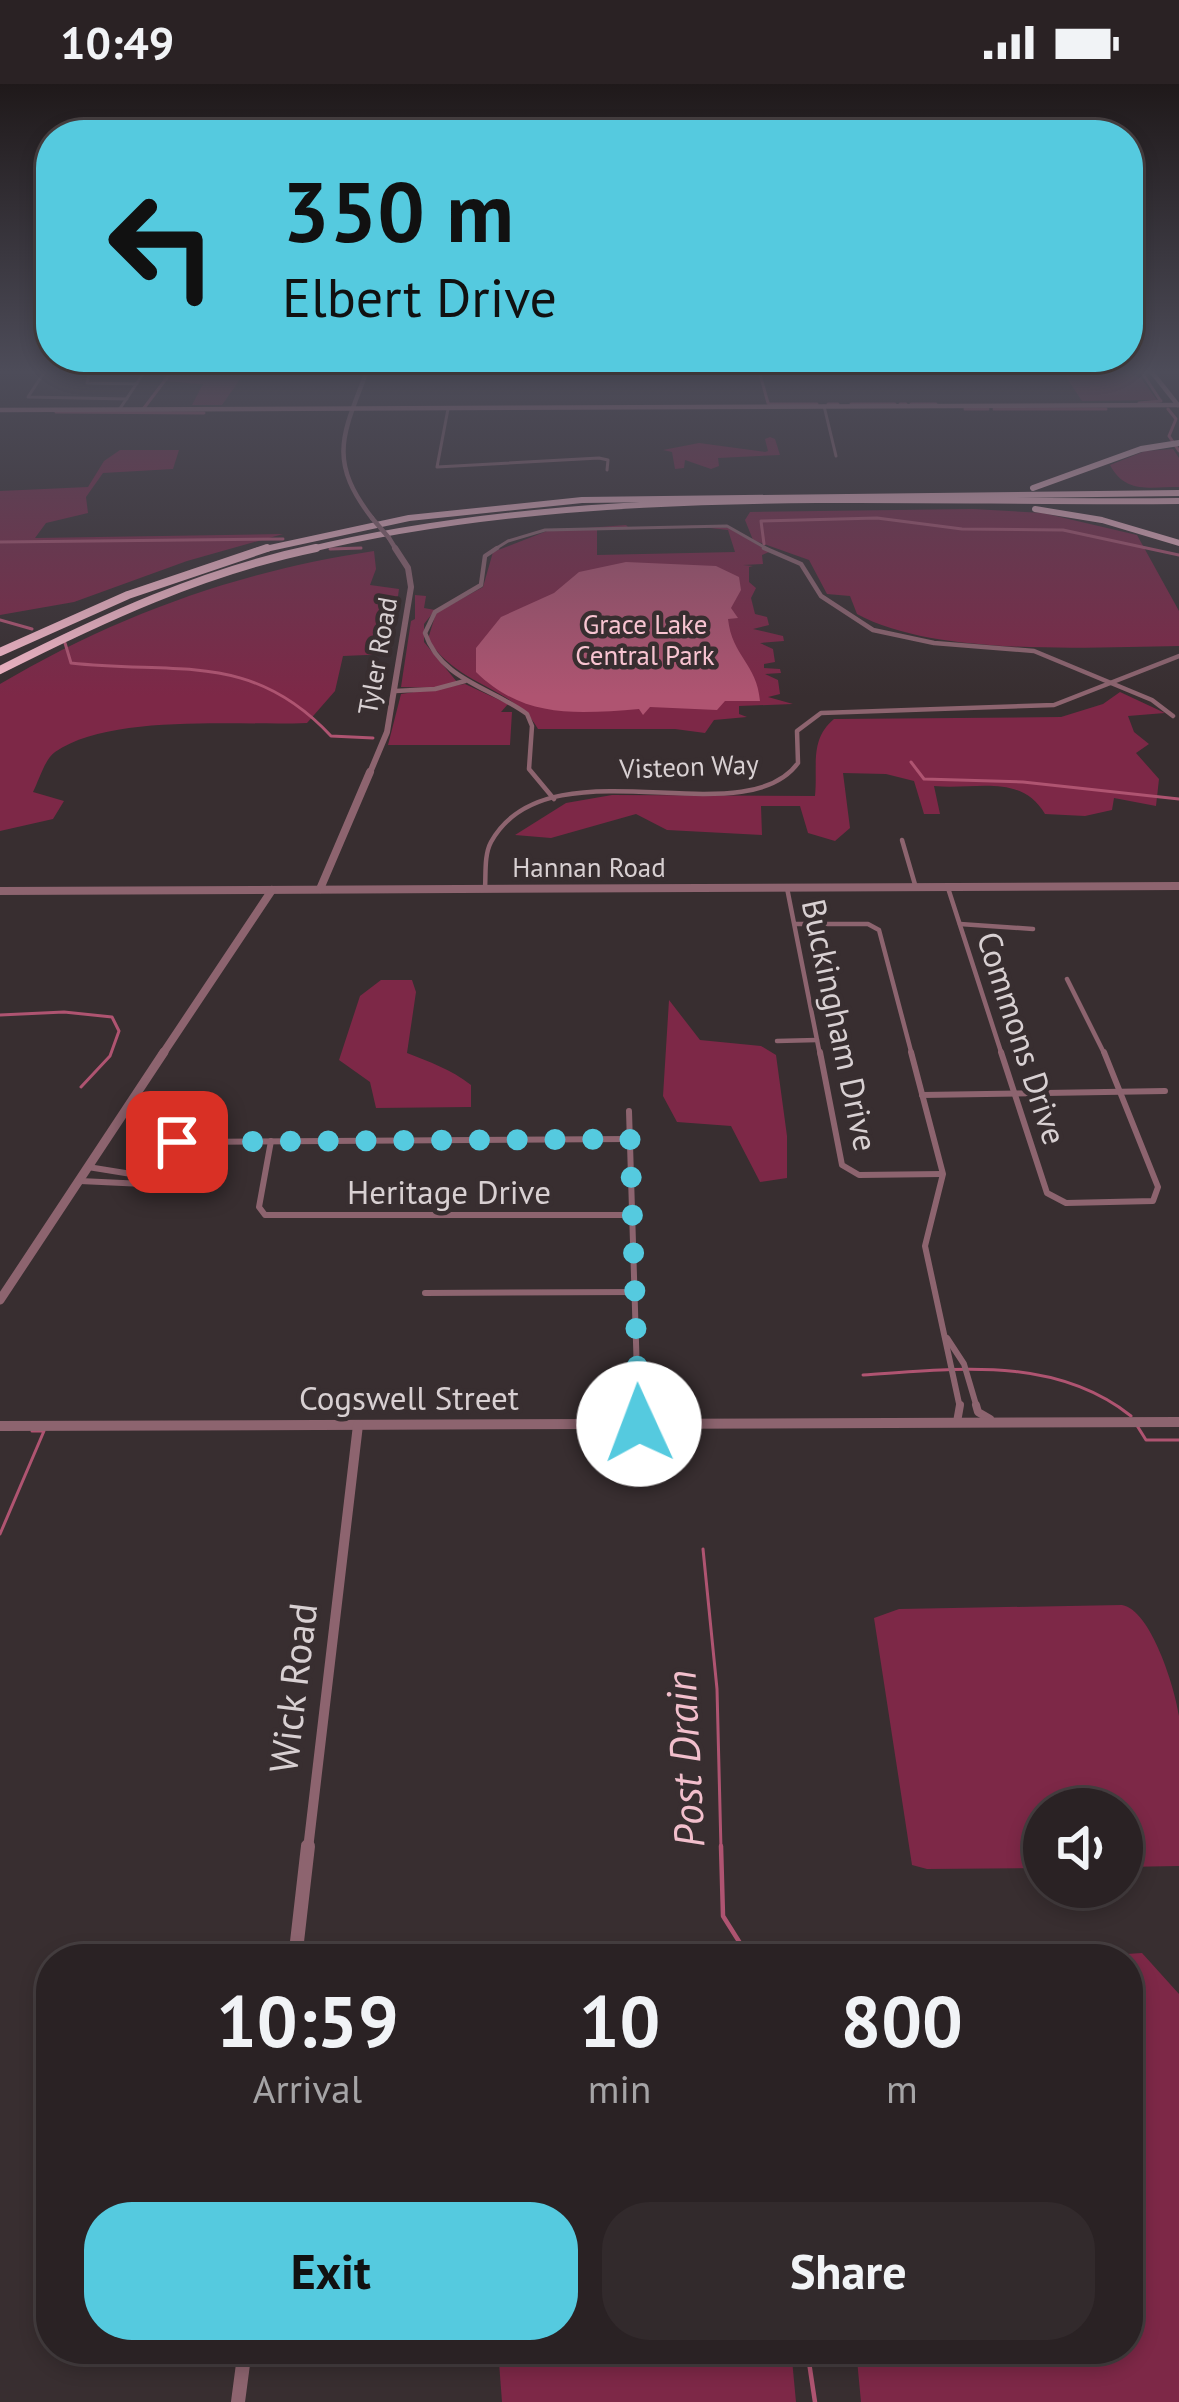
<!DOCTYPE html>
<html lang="en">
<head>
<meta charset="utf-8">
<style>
	body { margin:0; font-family:"PT Sans",sans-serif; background:#322a2c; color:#f1f3f6; height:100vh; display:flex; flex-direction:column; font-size:45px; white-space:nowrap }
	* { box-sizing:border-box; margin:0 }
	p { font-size:39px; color:#a5a4a6 }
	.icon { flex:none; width:66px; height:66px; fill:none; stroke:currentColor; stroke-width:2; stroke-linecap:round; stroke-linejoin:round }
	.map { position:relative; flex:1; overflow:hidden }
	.drawer { position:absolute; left:36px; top:1860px; width:1107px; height:420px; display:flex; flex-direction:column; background:#2a2224; border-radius:48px; box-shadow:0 6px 18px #0003,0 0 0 3px #463f41 }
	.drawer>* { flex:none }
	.guide { position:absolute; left:36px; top:36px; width:1107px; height:252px; border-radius:48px; box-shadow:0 6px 18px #0003,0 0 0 3px #463f41; background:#55cadf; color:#111; overflow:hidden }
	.controls { position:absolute; left:1023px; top:1704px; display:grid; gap:24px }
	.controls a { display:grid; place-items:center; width:120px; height:120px; border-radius:50%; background:#2a2224; box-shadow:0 6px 18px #0003,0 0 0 3px #463f41; font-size:60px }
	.pin { position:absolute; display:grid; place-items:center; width:102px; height:102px; color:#fff; margin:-51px; border-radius:24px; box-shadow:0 6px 18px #0006 }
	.me { position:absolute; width:132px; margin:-66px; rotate:358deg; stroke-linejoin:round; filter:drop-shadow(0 0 9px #0008) }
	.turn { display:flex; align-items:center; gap:42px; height:252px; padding:0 48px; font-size:54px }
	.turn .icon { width:156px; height:156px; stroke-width:2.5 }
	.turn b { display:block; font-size:84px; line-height:102px }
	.eta { display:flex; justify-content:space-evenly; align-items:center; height:204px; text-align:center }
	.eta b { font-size:72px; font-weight:800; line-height:84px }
	.action { display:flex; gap:24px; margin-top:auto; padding:24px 48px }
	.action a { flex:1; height:138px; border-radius:48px; background:#55cadf; color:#111; font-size:48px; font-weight:800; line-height:138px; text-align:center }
	.action a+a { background:#322a2c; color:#f1f3f6 }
	.status { display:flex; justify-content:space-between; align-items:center; height:84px; padding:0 60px; background:#2a2224; direction:ltr }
	.status svg { height:33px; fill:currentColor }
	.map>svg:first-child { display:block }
	.green { fill:#7d2847 }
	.water { fill:#af5471 }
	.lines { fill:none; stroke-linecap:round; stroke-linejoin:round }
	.stream-far1 { stroke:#af5471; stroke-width:3 }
	.stream { stroke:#af5471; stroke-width:4.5 }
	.minor-far3 { stroke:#8d646f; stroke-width:3 }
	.minor-far2 { stroke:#8d646f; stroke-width:4.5 }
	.minor-far1 { stroke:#8d646f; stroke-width:6 }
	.minor { stroke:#8d646f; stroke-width:8 }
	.tertiary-far5 { stroke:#8d646f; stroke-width:4.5 }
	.tertiary-far4 { stroke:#8d646f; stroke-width:6 }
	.tertiary-far3 { stroke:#8d646f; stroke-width:8 }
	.tertiary-far2 { stroke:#8d646f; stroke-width:9 }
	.tertiary-far1 { stroke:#8d646f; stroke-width:10 }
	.tertiary { stroke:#8d646f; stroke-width:14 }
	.secondary { stroke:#c08092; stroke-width:4.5 }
	.motorway-far1 { stroke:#f4b7c7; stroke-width:6 }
	.motorway { stroke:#f4b7c7; stroke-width:8 }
	.tertiary-bridge { stroke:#8d646f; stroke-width:4.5 }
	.route { stroke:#55cadf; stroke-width:21; stroke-dasharray:0 37.8 }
	.labels { text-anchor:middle; stroke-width:9; stroke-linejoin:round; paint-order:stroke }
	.far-park-label { font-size:27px; fill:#f8c4d1; stroke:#382e30 }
	.far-street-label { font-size:27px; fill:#d8d0d2; stroke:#382e30 }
	.street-label { font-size:33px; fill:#d8d0d2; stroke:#382e30 }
	.near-street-label { font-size:39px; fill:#d8d0d2; stroke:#382e30 }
	.near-water-label { font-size:42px; font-style:italic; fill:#f2bfcc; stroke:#382e30 }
</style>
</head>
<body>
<div class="status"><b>10:49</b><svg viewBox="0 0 49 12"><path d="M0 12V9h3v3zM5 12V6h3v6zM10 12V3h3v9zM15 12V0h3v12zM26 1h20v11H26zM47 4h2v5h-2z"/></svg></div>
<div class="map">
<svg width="1179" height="2318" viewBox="0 0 1179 2318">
	<rect width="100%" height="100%" fill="#382e30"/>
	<g class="green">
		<path d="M165,287H360L358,292L243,291L222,321H192L203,300L163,297Z"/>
		<path d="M1062,287H1135L1134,292L1141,294L1157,316L1082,317Z"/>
		<path d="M770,353L775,355L780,371L718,374L719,382L711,385L685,376L684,384L675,385L672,368L663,366L699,359L765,368L768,367L765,355Z"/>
		<path d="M1173,365L1179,374V403C1150,403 1125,410 1110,381L1145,367Z"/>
		<path d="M120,366H179L173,385L103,389L86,413L88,429L46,439L35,454L283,450L187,477L74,518L0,531V407L88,403L104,377Z"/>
		<path d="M973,425L1043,429L1137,451L1179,527V562C1088,563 936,573 857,530L850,512L827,510L809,476L753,456L745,436L750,428Z"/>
		<path d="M626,441L629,444H597V471L735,468L728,446L684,441L731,444L769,468L762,471L763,480L743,481L753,482L749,483V498L756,504L751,514L755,530L767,533L769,541L753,545L783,552L784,557L760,559L773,565L775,578L764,580V584L780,585L781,589L765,590L778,596L780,610L768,613L793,620L739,622V630L747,633L714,636L705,649L675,645H538C515,603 458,603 428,555L436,529L483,503L493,468L547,447Z"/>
		<path d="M374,467L376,485L370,501L399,505L390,570L343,572L335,607L307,639C239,642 111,629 55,668C45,675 39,696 33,708L64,717L53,735L0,747V600C117,531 239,487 374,467Z"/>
		<path d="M415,511L426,512L424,524L435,526L424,540V558L457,598L435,604L401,603L411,537L415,535Z"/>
		<path d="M465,600L508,620L501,628H512L510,661H388L401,610Z"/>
		<path d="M1120,608L1165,629L1128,632L1134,648L1149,660L1136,669L1159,695L1156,722L1114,714L1112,726L1085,732L1045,730C1021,689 976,706 934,702L940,730H924L914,697L886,690L843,689L850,744L835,757L808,749L800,722H761L762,751L667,746L636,730L551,754L515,751L566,719L612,711L815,712C818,682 809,656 834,635L1061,633L1103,620Z"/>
		<path d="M381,896H412L416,908L407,969C429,978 451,985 471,1001V1023L376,1024L370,998L339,976L360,912Z"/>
		<path d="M669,916L700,956L761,962L776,971L787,1052V1094L760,1098L731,1042L677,1038L663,1012Z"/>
		<path d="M1122,1521C1151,1526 1175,1604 1179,1632C1179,1680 1179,1734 1179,1782L1122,1783V1725H1044V1784L927,1785L912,1781L874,1534L899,1525Z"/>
		<path d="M1142,1869L1179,1910V2318H861L856,2265H1128V1875H1050Z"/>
		<path d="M498,2265H791L796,2318H502Z"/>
	</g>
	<path class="water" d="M626,478L716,482L739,493L741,506L731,524L738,534L728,535C732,572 757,580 760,617H725L717,626L650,623L643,631L639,625C576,630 524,635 476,588V564L501,533L554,509L579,488Z"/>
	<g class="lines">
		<g class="stream-far1">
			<path d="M759,287L768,319"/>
			<path d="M1141,287L1160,316"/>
			<path d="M1139,319L1161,317"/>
			<path d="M769,320H817"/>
			<path d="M828,320H838"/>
			<path d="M851,320H895"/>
			<path d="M900,320H906"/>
			<path d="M911,320H936"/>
			<path d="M144,324L172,287"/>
			<path d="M965,325H988"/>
			<path d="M994,325H1106"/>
			<path d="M1168,325L1176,335L1169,352L1179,367"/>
			<path d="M56,328L204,329"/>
			<path d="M0,458L283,455"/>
			<path d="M764,460L761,437L877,434L962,445L1063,446L1179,471"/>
			<path d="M330,465L361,464"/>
			<path d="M0,536L32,545"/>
			<path d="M65,559L71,579C176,591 251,566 331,652L373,654"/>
			<path d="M911,678L924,695L1023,698L1179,715"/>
			<path d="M0,931L64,928L112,933L119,947L110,972L81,1003"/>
			<path d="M863,1291C955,1285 1054,1271 1131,1332"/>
			<path d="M1136,1340L1146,1356H1179"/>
			<path d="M0,1450L44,1347H32"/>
			<path d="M703,1465L717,1605L721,1765"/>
		</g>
		<g class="stream">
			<path d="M721,1762L723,1832L750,1875"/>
			<path d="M807,2265L815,2318"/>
		</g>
		<g class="minor-far3">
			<path d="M45,287L28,313L127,315"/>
			<path d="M90,287L87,299L137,300"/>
			<path d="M824,322L836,372"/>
			<path d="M448,325L437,383L599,374L608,376L607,386"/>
			<path d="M119,326L145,287"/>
			<path d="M492,467L508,457L545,446L727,442L771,467"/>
		</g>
		<g class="minor-far2">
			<path d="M497,464L485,472L481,501L435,528L425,549C441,596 490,603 527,630L532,642L529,685L554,715"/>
			<path d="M764,464L801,480L821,512L873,546L934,559L1034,567L1152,616L1173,632"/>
			<path d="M395,607L435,605L465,597"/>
			<path d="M902,756L916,804"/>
			<path d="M485,804C486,790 484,771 491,758C548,655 744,754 798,679L797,647L821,629L1054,621L1179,572"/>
			<path d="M787,804L820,971"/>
			<path d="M948,804L1002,971"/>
			<path d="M795,840H868L879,846L912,971"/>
			<path d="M960,840L1033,845"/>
			<path d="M1067,895L1105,971"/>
			<path d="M777,957L817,956"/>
		</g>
		<g class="minor-far1">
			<path d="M820,968L842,1081L859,1091L942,1090"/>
			<path d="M911,968L943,1090L925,1162L960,1324"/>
			<path d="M1001,968L1047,1109L1066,1119L1153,1117L1158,1103L1104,968"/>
			<path d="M922,1011L1165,1007"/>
			<path d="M629,1027L638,1324"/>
			<path d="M271,1057L259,1123L265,1131H632"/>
			<path d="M88,1083L150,1093"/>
			<path d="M80,1097L144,1100L170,1062L182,1058L630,1055"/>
			<path d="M425,1209L635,1208"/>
			<path d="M947,1254L964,1280L977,1324"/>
		</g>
		<g class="minor">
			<path d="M638,1321L639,1340"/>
			<path d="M976,1321L978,1328L990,1335"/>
			<path d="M957,1338L960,1321"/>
		</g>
		<g class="tertiary-far5">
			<path d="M367,287C343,350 327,376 372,434"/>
			<path d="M389,454L397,467"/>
		</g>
		<path class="tertiary-far4" d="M369,691L387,648L411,503L408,484L395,464"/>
		<g class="tertiary-far3">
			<path d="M320,805L370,688"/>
			<path d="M0,807L1179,802"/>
			<path d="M162,971L272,806"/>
		</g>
		<path class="tertiary-far2" d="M0,1216L164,968"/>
		<g class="tertiary-far1">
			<path d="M0,1342L1179,1338"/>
			<path d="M308,1765L358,1341"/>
		</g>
		<g class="tertiary">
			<path d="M295,1875L308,1762"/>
			<path d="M238,2318L245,2265"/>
		</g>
		<g class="secondary">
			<path d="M1151,287L1178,321"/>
			<path d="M0,326L1179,321"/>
		</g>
		<g class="motorway-far1">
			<path d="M1033,404L1141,365L1179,359"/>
			<path d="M1035,425L1102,436L1179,459"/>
			<path d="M256,467L409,434L582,416L1179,409"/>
			<path d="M303,467C586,398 890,420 1179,417"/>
		</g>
		<g class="motorway">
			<path d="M0,568L128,511L267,464"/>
			<path d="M0,586C101,535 204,487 316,464"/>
		</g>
		<path class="tertiary-bridge" d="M372,434L389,454"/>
	</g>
	<linearGradient id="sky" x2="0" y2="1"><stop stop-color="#1f191a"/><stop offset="0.47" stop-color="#4d4c59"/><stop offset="1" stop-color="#4d4c59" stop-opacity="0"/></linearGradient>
	<rect width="1179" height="612" fill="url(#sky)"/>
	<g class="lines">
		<path class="route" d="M177,1058L630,1055L639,1340"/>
	</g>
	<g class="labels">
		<g class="far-park-label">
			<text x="645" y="550">Grace Lake<tspan x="645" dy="31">Central Park</tspan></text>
		</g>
		<g class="far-street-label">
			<text transform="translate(378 572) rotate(-80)" y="9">Tyler Road</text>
			<text transform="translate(689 683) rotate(-2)" y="9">Visteon Way</text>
			<text x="589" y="793">Hannan Road</text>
		</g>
		<g class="street-label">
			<text transform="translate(840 941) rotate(78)" y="12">Buckingham Drive</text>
			<text transform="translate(1022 954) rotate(72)" y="12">Commons Drive</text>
			<text x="449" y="1120">Heritage Drive</text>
			<text x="409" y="1326">Cogswell Street</text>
		</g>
		<g class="near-street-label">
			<text transform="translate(293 1604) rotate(-83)" y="14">Wick Road</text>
		</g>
		<g class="near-water-label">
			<text transform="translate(685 1675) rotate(-93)" y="15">Post Drain</text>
		</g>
	</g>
</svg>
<div class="controls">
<a><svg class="icon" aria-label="sound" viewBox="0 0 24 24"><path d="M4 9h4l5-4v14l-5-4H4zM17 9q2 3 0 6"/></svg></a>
</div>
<div class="pin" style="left:177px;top:1058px;background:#d93025"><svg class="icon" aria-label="arrive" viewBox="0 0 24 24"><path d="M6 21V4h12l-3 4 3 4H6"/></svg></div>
<svg class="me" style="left:639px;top:1340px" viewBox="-20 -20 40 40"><circle r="19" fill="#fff"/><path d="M0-13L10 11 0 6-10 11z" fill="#55cadf"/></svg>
<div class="guide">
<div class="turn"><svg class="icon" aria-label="left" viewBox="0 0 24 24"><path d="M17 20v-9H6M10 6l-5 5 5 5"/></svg><div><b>350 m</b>Elbert Drive</div></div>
</div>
<section class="drawer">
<div class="eta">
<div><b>10:59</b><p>Arrival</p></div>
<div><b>10</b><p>min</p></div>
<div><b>800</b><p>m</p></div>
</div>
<div class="action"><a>Exit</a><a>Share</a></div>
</section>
</div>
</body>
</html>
